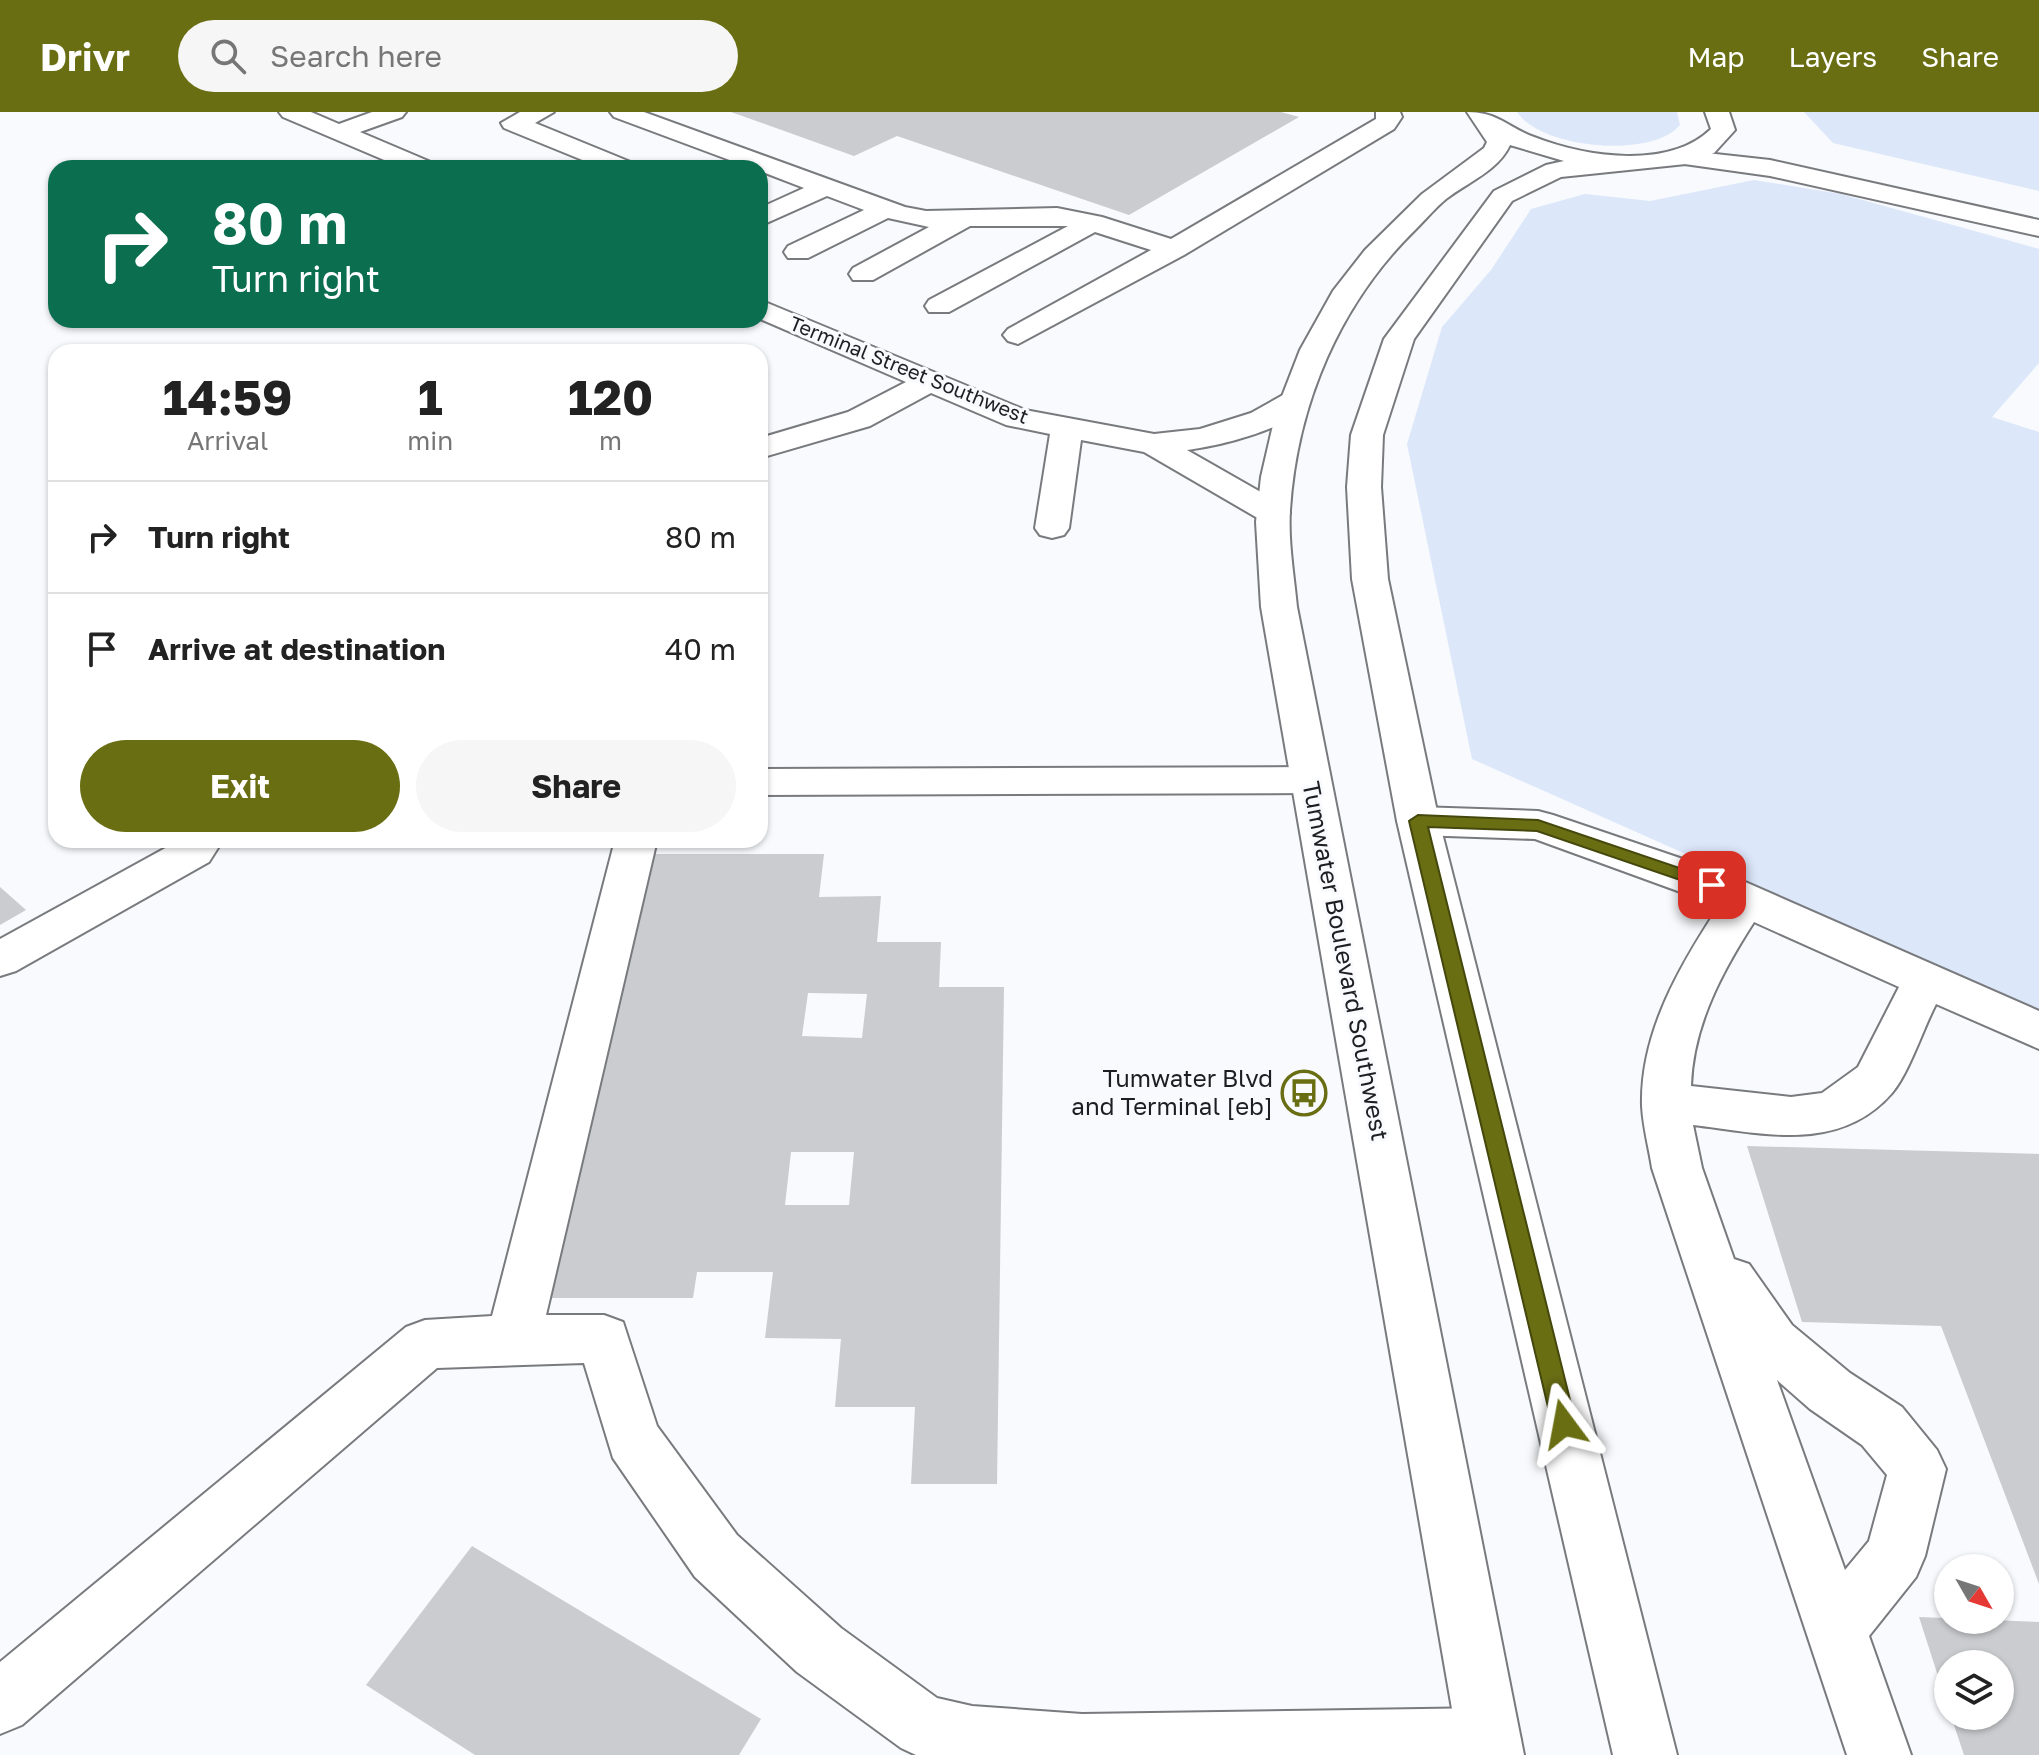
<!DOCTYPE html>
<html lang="en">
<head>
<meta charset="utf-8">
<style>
	body { margin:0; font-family:"Golos Text",sans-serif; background:#f6f6f6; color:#222; height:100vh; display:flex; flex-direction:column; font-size:30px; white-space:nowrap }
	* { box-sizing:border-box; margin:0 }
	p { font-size:26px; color:#767676 }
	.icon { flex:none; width:44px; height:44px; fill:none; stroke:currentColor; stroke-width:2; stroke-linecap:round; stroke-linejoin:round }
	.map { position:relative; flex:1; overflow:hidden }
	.panel { position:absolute; left:48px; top:232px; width:720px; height:504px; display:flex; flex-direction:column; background:#fff; border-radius:24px; box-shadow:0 2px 6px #0004 }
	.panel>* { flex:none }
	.hud { position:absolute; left:48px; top:48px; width:720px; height:168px; border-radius:24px; box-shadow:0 2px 6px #0004; background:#0b6e4f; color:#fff; overflow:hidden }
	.needle { width:52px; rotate:129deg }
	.tools { position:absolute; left:1934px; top:1442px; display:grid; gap:16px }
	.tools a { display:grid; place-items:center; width:80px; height:80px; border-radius:50%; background:#fff; box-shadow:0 2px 6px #0004; font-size:40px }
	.pin { position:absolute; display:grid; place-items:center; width:68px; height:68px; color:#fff; margin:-34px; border-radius:16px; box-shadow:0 4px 12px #0006 }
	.me { position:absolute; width:88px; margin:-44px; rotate:347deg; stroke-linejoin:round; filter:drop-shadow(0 0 6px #0008) }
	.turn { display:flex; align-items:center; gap:28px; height:168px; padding:0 32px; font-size:36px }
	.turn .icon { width:104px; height:104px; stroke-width:2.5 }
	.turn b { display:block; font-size:56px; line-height:68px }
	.eta { display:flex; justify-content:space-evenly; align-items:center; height:136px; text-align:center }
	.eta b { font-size:48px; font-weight:700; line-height:56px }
	.primary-button { display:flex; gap:16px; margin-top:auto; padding:16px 32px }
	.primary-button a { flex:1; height:92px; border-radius:48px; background:#6a6e13; color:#fff; font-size:32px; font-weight:700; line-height:92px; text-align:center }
	.primary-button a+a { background:#f6f6f6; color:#222 }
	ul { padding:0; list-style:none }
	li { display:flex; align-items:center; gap:24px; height:112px; padding:0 32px; border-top:2px solid #e0e0e0 }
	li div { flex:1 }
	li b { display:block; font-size:30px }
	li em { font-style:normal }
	header { display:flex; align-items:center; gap:48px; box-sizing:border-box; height:112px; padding:0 40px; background:#6a6e13; color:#fff }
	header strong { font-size:38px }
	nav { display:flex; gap:44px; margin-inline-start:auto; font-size:28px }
	.search { width:560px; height:72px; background:#f6f6f6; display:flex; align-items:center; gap:20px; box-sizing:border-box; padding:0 28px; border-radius:44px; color:#767676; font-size:30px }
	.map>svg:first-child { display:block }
	.green { fill:#dce7fa }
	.building { fill:#cacccf; fill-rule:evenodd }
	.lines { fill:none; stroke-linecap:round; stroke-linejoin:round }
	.minor-casing { stroke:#787a7d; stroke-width:4 }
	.major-casing { stroke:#787a7d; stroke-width:4 }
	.minor { fill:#fff; fill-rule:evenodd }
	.major { fill:#fff; fill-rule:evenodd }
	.route { fill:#6a6e13; stroke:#45480c; stroke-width:2 }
	.labels { text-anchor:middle; stroke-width:6; stroke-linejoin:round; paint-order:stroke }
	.far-street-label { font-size:20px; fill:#1e1e20; stroke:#f8fafd }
	.street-label { font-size:24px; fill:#1e1e20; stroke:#f8fafd }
	.poi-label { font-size:24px; fill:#1e1e20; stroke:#f8fafd; text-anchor:end }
</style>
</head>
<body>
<header>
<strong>Drivr</strong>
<div class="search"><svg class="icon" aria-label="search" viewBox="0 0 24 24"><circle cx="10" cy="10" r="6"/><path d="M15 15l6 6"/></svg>Search here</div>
<nav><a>Map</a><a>Layers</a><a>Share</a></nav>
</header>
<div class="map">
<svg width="2039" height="1643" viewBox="0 0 2039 1643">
	<rect width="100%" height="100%" fill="#f8fafd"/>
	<g class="green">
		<path d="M1517,0H1677L1680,13C1652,47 1541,37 1517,0Z"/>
		<path d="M1804,0H2039V79L1833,31Z"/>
		<path d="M1754,68L1841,82L2039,137V251L1992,305L2039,320V899L1472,647L1407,332L1442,215L1491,158L1531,97L1585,82L1650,89Z"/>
	</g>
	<g class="building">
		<path d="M731,0H1281L1299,5L1129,103L897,24L854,44Z"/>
		<path d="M639,742H824L819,785L881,784L877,830H941L939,875H1004L997,1372H911L915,1295H835L841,1227L765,1226L773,1160H697L693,1186H538ZM808,881L867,882L862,926L802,924ZM791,1040H854L849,1093H785Z"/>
		<path d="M0,775L26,798L0,813Z"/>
		<path d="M1747,1034L2039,1042V1472L1941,1214L1802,1210Z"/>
		<path d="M472,1434L761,1607L739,1643H475L366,1573Z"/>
		<path d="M1919,1505L2039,1510V1643H1964L1951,1604H2000V1552H1948L1947,1592Z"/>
	</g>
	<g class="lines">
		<g class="minor-casing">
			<g id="minor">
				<path d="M279,0H311L339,12L372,0H406L402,5L360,20L433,51L437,56H403L283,5Z"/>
				<path d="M520,0H554L535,11L633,51L637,56H602L504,16L501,11Z"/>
				<path d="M610,0H644L905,95L926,99L1057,96L1102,105L1171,127L1376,7V0H1400L1402,5L1394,17L1184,143L1018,232L1008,229L1003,223L1008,217L1151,138L1095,120L949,200H929L925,194L929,188L1068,114H970L873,168H853L849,162L853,156L929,115L888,106L808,146H788L784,140L788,134L864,98L827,84L760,114V96L804,76L760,59V56H751L614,5Z"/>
				<path d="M1679,38L1770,48L2039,108V124L1770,64L1670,50L1667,45L1670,40Z"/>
				<path d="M760,188L1025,298L1154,322L1200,317L1251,301L1283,283H1305L1309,290C1291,317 1219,334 1187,338L1285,394L1290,401L1285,408L1273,411L1261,408L1144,340L1081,328L1069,416L1064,423L1052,426L1040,423L1035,416L1050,322L1006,313L931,281L870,314L760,346V326L848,300L906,270L760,207Z"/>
				<path d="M1311,655L1325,658L1331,668L1325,678L1311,681L760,683V657Z"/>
				<path d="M1418,695L1538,699L1553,703L1727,762L2039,899V937L1936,892C1923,917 1909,961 1892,981C1839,1042 1761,1021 1693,1013L1702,1056L1734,1147L1749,1152L1792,1213L1850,1261L1902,1295L1937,1338L1946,1357L1925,1444L1916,1465L1869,1524L1911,1643H1847L1652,1056C1649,1036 1643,1015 1642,994C1640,921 1680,853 1719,794L1535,727L1418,723L1403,719L1397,709L1403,699ZM1754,810L1899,875L1858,955L1822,981L1791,985L1691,974C1693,913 1722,860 1754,810ZM1777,1268L1810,1297L1862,1333L1887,1363L1869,1429L1845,1458Z"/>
				<path d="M180,728H223L209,750L16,859L0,864V827Z"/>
				<path d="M615,728H657L546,1203H604L623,1210L657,1314L737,1423L841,1516L937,1586L972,1594L1082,1602L1489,1596L1512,1605L1521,1628L1515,1643H916L901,1636L797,1560L695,1465L613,1346L584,1251L437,1256L22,1613L0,1622V1550L406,1215L425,1208L492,1204Z"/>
			</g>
		</g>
		<g class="major-casing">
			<path id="major" d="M1467,0C1498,0 1507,15 1534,25C1585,45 1669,58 1711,17L1705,0H1729L1735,18L1714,41L1686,52L1561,65L1512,89L1414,227L1383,323L1381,375L1388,467L1439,709L1677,1643H1613L1397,709L1352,467L1347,375L1351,323L1384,227L1494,79L1546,53L1564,49L1510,33C1498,59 1468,70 1446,87C1435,96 1426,107 1416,117C1340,191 1297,292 1290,398C1288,430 1294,463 1297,495L1524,1643H1460L1261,495L1256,410L1261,365L1276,300L1300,238L1333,179L1365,138L1422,82L1484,36L1487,30Z"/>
		</g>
		<use href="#minor" class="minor"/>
		<use href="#major" class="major"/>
	</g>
	<path class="route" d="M1418,703L1538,708L1718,769L1721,773L1712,779L1537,719L1428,715L1576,1312L1572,1319L1564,1322L1556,1319L1552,1312L1409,709Z"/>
	<defs>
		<g id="bus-ring" transform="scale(2.3)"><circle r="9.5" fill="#f8fafd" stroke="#6a6e13" stroke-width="1.5"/><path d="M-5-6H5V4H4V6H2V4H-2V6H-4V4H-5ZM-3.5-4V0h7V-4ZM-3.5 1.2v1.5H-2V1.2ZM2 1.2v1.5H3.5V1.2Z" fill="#6a6e13"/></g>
	</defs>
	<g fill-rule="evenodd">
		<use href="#bus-ring" x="1304" y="981"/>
	</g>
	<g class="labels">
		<g class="far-street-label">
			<text transform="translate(909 258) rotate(22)" y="7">Terminal Street Southwest</text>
		</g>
		<g class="street-label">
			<text transform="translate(1345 849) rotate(79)" y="8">Tumwater Boulevard Southwest</text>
		</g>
		<g class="poi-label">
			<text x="1273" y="975">Tumwater Blvd<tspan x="1273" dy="28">and Terminal [eb]</tspan></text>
		</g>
	</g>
</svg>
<div class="tools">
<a><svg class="needle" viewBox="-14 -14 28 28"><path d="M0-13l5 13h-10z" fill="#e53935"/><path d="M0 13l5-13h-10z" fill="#767676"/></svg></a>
<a><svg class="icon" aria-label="layers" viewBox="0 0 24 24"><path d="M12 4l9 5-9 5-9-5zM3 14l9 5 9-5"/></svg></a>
</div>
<div class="pin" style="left:1712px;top:773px;background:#d93025"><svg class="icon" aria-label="arrive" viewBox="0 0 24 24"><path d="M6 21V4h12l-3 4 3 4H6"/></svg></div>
<svg class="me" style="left:1564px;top:1312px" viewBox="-20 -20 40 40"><path d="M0-17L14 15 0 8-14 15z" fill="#6a6e13" stroke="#fff" stroke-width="4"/></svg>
<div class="hud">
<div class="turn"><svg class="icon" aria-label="right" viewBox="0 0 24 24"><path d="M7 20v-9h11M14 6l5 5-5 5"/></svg><div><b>80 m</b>Turn right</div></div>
</div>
<section class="panel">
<div class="eta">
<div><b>14:59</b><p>Arrival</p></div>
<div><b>1</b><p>min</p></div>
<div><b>120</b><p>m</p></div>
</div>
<ul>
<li><svg class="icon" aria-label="right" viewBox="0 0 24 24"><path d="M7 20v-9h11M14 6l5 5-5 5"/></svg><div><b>Turn right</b></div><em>80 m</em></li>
<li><svg class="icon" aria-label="arrive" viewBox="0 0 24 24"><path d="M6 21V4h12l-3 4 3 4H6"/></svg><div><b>Arrive at destination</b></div><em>40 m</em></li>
</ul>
<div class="primary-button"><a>Exit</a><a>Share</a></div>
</section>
</div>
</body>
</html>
